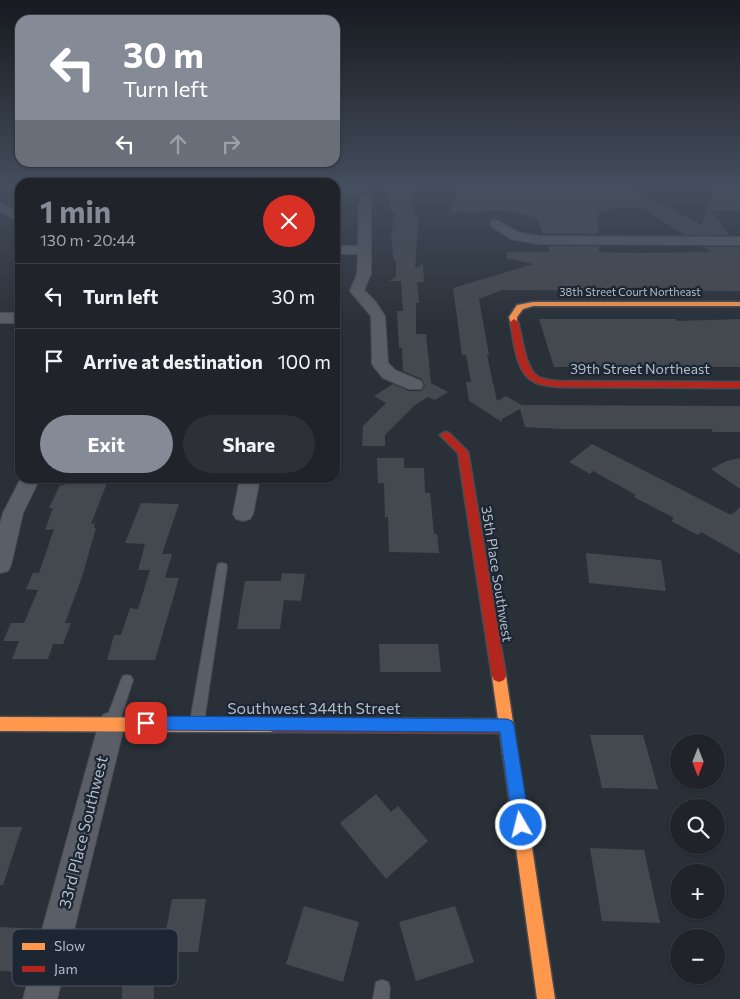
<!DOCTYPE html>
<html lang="en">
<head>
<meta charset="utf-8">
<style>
	body { margin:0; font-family:Commissioner,sans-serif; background:#2d3036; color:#f1f3f6; height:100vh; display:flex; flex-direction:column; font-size:19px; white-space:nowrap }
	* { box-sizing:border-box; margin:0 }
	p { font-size:16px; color:#a2a4a8 }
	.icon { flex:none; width:28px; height:28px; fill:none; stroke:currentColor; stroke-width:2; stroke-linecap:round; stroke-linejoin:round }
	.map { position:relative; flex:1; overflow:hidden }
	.side { position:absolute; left:15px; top:178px; width:325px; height:305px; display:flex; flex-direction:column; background:#20242a; border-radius:15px; box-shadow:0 1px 4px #0004,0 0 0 1px #3d4147 }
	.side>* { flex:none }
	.banner { position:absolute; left:15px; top:15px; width:325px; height:152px; border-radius:15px; box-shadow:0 1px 4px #0004,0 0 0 1px #3d4147; background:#848b96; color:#fff; overflow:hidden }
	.needle { width:32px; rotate:180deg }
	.fabs { position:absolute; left:670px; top:734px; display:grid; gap:10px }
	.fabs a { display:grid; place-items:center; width:55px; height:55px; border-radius:50%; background:#20242a; box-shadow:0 1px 4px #0004,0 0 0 1px #3d4147; font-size:25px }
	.pin { position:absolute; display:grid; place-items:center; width:42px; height:42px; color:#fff; margin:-21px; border-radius:10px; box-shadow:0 2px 8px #0006 }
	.me { position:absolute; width:55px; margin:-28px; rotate:352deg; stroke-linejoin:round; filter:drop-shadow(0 0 4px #0008) }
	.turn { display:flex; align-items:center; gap:18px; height:105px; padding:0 25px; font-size:22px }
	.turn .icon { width:65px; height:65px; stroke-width:2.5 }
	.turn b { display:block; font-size:35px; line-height:42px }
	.lanes { display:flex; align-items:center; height:48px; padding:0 25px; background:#0003; justify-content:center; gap:25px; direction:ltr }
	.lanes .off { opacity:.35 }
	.round { display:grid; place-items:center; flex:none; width:52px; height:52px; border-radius:26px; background:#2d3036 }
	.overview { display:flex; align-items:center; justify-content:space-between; height:85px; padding:0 25px }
	h1 { font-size:30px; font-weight:700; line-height:38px; color:#848b96 }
	.action { display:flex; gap:10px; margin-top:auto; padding:10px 25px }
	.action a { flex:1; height:58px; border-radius:30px; background:#848b96; color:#fff; font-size:20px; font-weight:700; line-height:58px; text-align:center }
	.action a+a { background:#2d3036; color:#f1f3f6 }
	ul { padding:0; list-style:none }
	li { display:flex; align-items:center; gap:15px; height:65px; padding:0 25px; border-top:1px solid #3d4147 }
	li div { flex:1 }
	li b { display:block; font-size:19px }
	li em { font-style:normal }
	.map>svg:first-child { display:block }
	.building { fill:#444950 }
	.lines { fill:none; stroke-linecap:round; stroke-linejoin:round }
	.lane-casing { stroke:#484c53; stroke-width:2 }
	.street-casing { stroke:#484c53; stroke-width:2 }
	.slow-casing { stroke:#484c53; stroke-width:3 }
	.jam-casing { stroke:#484c53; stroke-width:3 }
	.lane { fill:#5a5e66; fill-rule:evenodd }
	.street { fill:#5a5e66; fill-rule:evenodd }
	.slow { fill:#ff974d; fill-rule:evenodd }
	.jam { fill:#b3261e; fill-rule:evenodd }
	.route { fill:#1a73e8; stroke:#114b97 }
	.labels { text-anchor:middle; stroke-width:4.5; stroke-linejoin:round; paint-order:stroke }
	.far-street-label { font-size:11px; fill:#b4bcc9; stroke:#1d2633 }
	.street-label { font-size:14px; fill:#b4bcc9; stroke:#1d2633 }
	.near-street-label { font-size:16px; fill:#b4bcc9; stroke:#1d2633 }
	.key { fill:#1d2633; stroke:#4a5360; stroke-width:1 }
	.key-label { font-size:14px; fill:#b4bcc9 }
</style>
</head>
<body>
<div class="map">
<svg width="740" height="999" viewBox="0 0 740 999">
	<rect width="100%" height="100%" fill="#2a3038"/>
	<g class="building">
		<path d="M389,187H410L414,214H419L415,268L423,264L424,282H417L419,303H416V334H426L431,383L448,392L435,400L428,397L415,405L385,435V446H362L363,426L386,403L374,396L393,384L409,391H421L425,386L422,379L403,371L402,348H399L397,311H403L401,281H389L396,277V261H394L391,237L395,212H391Z"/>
		<path d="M457,187H625L702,225L715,187H740V210L711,211L729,235H684L643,208H615L598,213V234H543L537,218L503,210L449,213L456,200Z"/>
		<path d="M548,246H599V252L637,253L712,252L703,247H738L740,250V291L502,290L479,299L489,355H487L497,401L506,396L522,405L740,406V432H713L711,429H560L525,427L520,409L502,419V422L469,401L466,382H471L466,355H462L453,288L533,264L506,258L507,252H550Z"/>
		<path d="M539,319H676L677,321L740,319V367H554Z"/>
		<path d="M592,444L731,515L740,507V554L701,532L698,535L671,521L674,518L634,497L636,495L593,471L590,474L569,462Z"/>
		<path d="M377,458H404V468H424L425,493H430L434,534H437L439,553L389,552L388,517H385L384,483H378Z"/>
		<path d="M740,458V489L711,469L726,461Z"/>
		<path d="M68,478H109L91,524L95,523L94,528H96L82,577L65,623H71L63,644H53L48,659H12L19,641H3L11,623H24L38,590L26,589L33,573H39L54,529L45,530L53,508H49L60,485H64Z"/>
		<path d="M141,503L179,504L162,554H172L165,578H179L155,660H107L114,635H121L130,608L138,609L150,570H138L145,544L125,543Z"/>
		<path d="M586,553L661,560L666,591L589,583Z"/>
		<path d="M282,573L305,574L301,601L284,600L280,629H237L245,581H281Z"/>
		<path d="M379,644H438L441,672H380Z"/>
		<path d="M590,735H643L658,789L602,788Z"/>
		<path d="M376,794L391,812L398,806L428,841L386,879L340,823Z"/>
		<path d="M0,827H22L3,885H0Z"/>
		<path d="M590,848L644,850L660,923L602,921Z"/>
		<path d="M172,899H206L198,952H162Z"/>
		<path d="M304,906L359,922L343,982L286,964Z"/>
		<path d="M455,906L474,962L416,981L399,922Z"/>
		<path d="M0,927L40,929L27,972L0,971Z"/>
		<path d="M153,947L154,999H122L123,953Z"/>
	</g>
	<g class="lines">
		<g class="lane-casing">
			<g id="lane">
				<path d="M222,563L226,564L227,567L204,722L202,726L197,728L192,726L190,722L217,567L218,564Z"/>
				<path d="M127,675L131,676L133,680L120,720L118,724L113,726L108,724L106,720L121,680L123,676Z"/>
				<path d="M382,980L388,982L390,988L389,999H373L376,982Z"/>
			</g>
		</g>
		<g class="street-casing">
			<g id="street">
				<path d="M359,187H371V274L364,290L375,301L385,316L388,363L395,370L421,381L423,385L421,389H409L383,378L374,367L372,364L371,316L350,291L357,274L358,254H335V246H358L359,196L335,195V189H359Z"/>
				<path d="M0,202L20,214V223L0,211Z"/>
				<path d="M496,220L520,233L539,236L740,237V245L539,244L511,239L492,227L490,224L492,221Z"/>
				<rect x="0" y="313" width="20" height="10"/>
				<path d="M21,478H40L23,513L11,565L8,571L0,573V524L3,513Z"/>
				<path d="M240,478H260L253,514L250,519L243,521L236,519L233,514Z"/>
				<path d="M112,711L121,715L125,723L57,999H23L99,723L103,715Z"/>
			</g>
		</g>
		<g class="slow-casing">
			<g id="slow">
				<path d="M533,302H740V306H533L523,309L517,317V324H511L509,317L517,305Z"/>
				<path d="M499,670L504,672L506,676L555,999H537L492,676L494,672Z"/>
				<path d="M0,717L273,718L278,720L280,725L278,730L273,732L0,731Z"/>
			</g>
		</g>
		<g class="jam-casing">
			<g id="jam">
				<path d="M514,319L518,322C522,336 525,367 537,376C543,380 550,380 557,381L740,382V388L557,387C549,386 538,385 531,380C515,369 514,339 510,322Z"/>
				<path d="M445,432L449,433L468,452L506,676L504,680L499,682L494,680L492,676L458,453L440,435Z"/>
				<path d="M273,718L507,719L512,721L514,726L512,731L507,733L273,732L268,730L266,725L268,720Z"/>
			</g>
		</g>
		<use href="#lane" class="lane"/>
		<use href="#street" class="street"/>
		<use href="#slow" class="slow"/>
		<use href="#jam" class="jam"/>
	</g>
	<linearGradient id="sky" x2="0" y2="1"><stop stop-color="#171a1f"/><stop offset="0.57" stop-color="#444e5e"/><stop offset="1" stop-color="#444e5e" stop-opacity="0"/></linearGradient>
	<rect width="740" height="327" fill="url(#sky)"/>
	<path class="route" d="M146,716L507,719L512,721L514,726L530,825L527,831L521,833L516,831L513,825L500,732L146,730L140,728L138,723L140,718Z"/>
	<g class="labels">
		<g class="far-street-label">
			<text x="630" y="296">38th Street Court Northeast</text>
		</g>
		<g class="street-label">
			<text x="640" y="374">39th Street Northeast</text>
			<text transform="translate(497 574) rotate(81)" y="5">35th Place Southwest</text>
		</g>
		<g class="near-street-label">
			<text x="314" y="714">Southwest 344th Street</text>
			<text transform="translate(83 832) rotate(-76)" y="6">33rd Place Southwest</text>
		</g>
	</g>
	<rect x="12" y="929" width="166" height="57" rx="8" class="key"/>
	<rect x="22" y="943" width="23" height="7" fill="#ff974d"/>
	<rect x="22" y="966" width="23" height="6" fill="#b3261e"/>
	<g class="key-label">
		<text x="54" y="951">Slow</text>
		<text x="54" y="974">Jam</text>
	</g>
</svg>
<div class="fabs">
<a><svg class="needle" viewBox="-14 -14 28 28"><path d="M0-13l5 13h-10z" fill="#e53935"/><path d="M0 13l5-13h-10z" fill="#a2a4a8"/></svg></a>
<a><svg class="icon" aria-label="search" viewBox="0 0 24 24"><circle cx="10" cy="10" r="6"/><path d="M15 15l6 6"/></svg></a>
<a>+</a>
<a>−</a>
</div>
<div class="pin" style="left:146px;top:723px;background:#d93025"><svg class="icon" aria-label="arrive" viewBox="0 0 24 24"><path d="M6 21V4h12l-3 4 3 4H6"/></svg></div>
<svg class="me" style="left:521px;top:825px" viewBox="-20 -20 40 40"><circle r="17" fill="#1a73e8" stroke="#fff" stroke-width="3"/><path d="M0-11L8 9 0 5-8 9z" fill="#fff"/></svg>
<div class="banner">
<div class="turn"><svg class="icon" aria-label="left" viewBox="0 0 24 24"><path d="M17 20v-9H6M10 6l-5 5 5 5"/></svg><div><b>30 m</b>Turn left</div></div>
<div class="lanes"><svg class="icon" aria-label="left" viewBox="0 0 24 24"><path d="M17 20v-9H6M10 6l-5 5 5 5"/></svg><svg class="icon off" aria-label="ahead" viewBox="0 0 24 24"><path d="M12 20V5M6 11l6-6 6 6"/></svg><svg class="icon off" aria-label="right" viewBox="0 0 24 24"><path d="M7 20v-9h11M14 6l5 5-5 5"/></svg></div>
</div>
<section class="side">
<div class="overview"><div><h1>1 min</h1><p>130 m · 20:44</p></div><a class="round" style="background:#d93025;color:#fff"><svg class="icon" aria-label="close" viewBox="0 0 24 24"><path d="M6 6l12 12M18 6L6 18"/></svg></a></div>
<ul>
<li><svg class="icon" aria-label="left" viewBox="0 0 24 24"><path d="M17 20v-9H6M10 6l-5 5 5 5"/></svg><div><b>Turn left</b></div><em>30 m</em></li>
<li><svg class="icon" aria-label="arrive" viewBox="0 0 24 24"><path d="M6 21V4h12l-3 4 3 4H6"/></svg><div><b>Arrive at destination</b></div><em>100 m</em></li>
</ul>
<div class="action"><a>Exit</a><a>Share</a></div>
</section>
</div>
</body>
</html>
